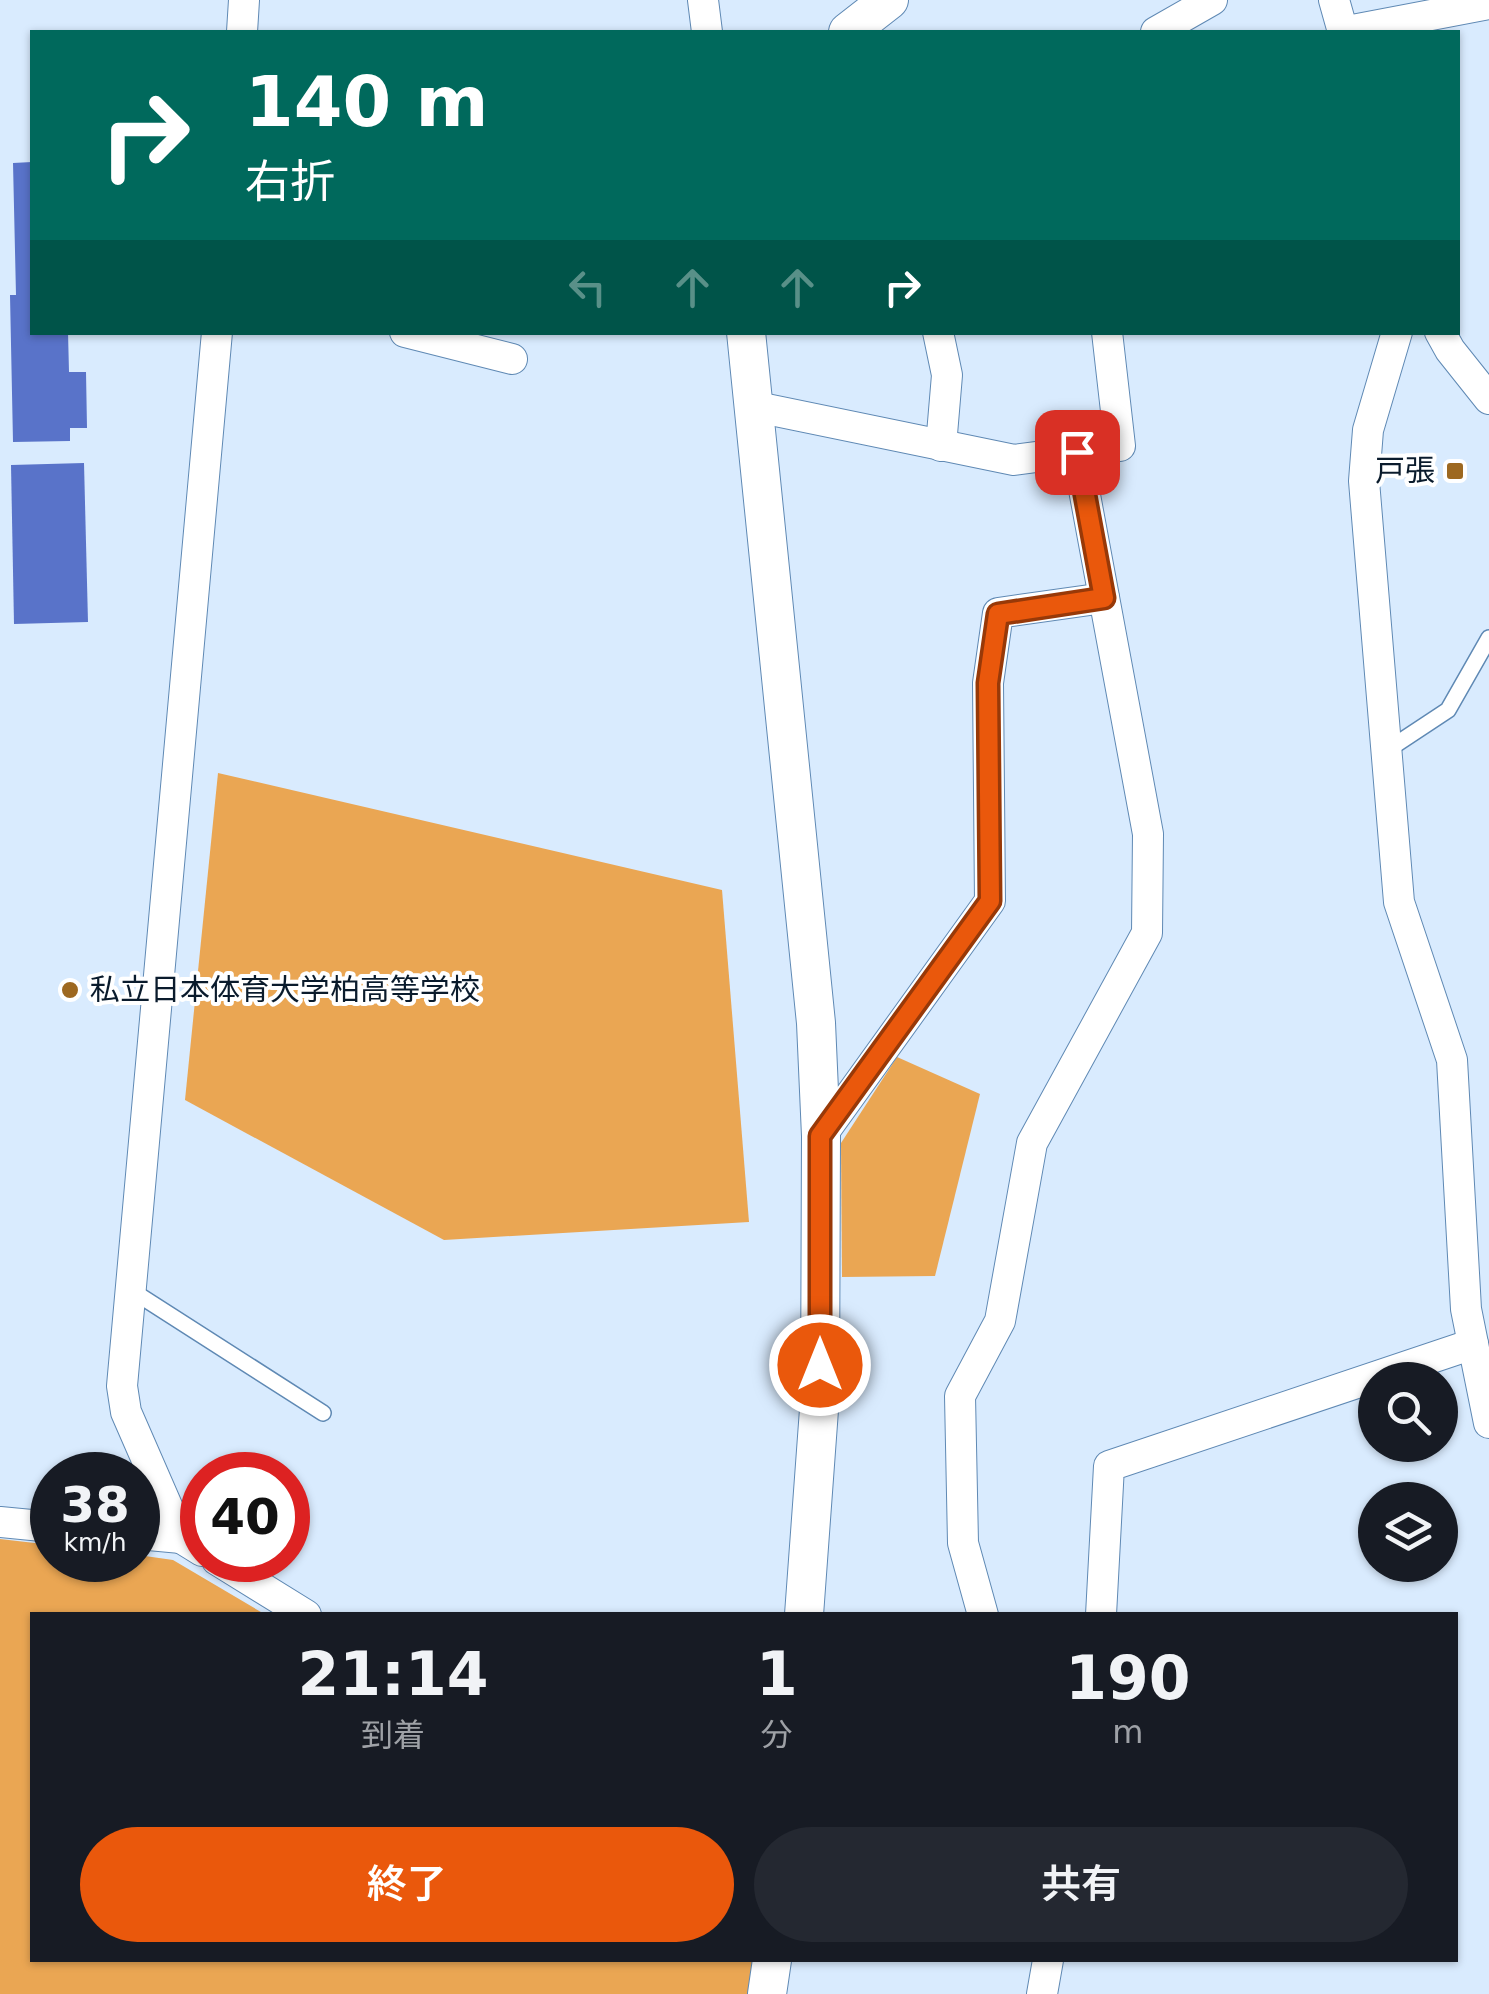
<!DOCTYPE html>
<html lang="ja">
<head>
<meta charset="utf-8">
<style>
	body { margin:0; font-family:"DejaVu Sans","Noto Sans JP",sans-serif; background:#242831; color:#f1f3f6; height:100vh; display:flex; flex-direction:column; font-size:38px; white-space:nowrap }
	* { box-sizing:border-box; margin:0 }
	p { font-size:32px; color:#9ea1a6 }
	.icon { flex:none; width:55px; height:55px; fill:none; stroke:currentColor; stroke-width:2; stroke-linecap:round; stroke-linejoin:round }
	.map { position:relative; flex:1; overflow:hidden }
	.drawer { position:absolute; left:30px; top:1612px; width:1428px; height:350px; display:flex; flex-direction:column; background:#171b24; border-radius:0px; box-shadow:0 2px 8px #0004 }
	.drawer>* { flex:none }
	.top-card { position:absolute; left:30px; top:30px; width:1430px; height:305px; border-radius:0px; box-shadow:0 2px 8px #0004; background:#00695c; color:#fff; overflow:hidden }
	.fabs { position:absolute; left:1358px; top:1362px; display:grid; gap:20px }
	.fabs a { display:grid; place-items:center; width:100px; height:100px; border-radius:50%; background:#171b24; box-shadow:0 2px 8px #0004; font-size:50px }
	.speed { position:absolute; left:30px; top:1452px; display:flex; gap:20px; font-size:50px; font-weight:700; text-align:center }
	.speed>* { display:grid; place-content:center; width:130px; height:130px; border-radius:50%; background:#171b24; box-shadow:0 2px 8px #0004; line-height:1 }
	.speed small { font-size:25px; font-weight:400 }
	.speed .limit { border:15px solid #d22; background:#fff; color:#111 }
	.pin { position:absolute; display:grid; place-items:center; width:85px; height:85px; color:#fff; margin:-42px; border-radius:20px; box-shadow:0 5px 15px #0006 }
	.me { position:absolute; width:110px; margin:-55px; rotate:0deg; stroke-linejoin:round; filter:drop-shadow(0 0 8px #0008) }
	.turn { display:flex; align-items:center; gap:35px; height:210px; padding:0 50px; font-size:45px }
	.turn .icon { width:130px; height:130px; stroke-width:2.5 }
	.turn b { display:block; font-size:70px; line-height:85px }
	.lanes { display:flex; align-items:center; height:95px; padding:0 50px; background:#0003; justify-content:center; gap:50px; direction:ltr }
	.lanes .off { opacity:.35 }
	.eta { display:flex; justify-content:space-evenly; align-items:center; height:170px; text-align:center }
	.eta b { font-size:60px; font-weight:600; line-height:70px }
	.action { display:flex; gap:20px; margin-top:auto; padding:20px 50px }
	.action a { flex:1; height:115px; border-radius:60px; background:#ea580c; color:#fff; font-size:40px; font-weight:600; line-height:115px; text-align:center }
	.action a+a { background:#242831; color:#f1f3f6 }
	.map>svg:first-child { display:block }
	.green { fill:#eaa653 }
	.building { fill:#5973c9 }
	.lines { fill:none; stroke-linecap:round; stroke-linejoin:round }
	.service-casing { stroke:#5f89b4; stroke-width:18 }
	.minor-casing { stroke:#5f89b4; stroke-width:32 }
	.tertiary-casing { stroke:#5f89b4; stroke-width:40 }
	.service { stroke:#fff; stroke-width:15 }
	.minor { stroke:#fff; stroke-width:30 }
	.tertiary { stroke:#fff; stroke-width:38 }
	.route-casing { stroke:#983908; stroke-width:25 }
	.route { stroke:#ea580c; stroke-width:18 }
	.poi-dot { fill:#9d6820; stroke:#fff; stroke-width:4 }
	.labels { text-anchor:middle; stroke-width:8; stroke-linejoin:round; paint-order:stroke }
	.poi-label { font-size:30px; fill:#0a1b2c; stroke:#fff; text-anchor:end }
</style>
</head>
<body>
<div class="map">
<svg width="1489" height="1994" viewBox="0 0 1489 1994">
	<rect width="100%" height="100%" fill="#d9ebfe"/>
	<g class="green">
		<path d="M218,773L722,890L749,1222L444,1240L185,1100Z"/>
		<path d="M897,1057L980,1094L935,1276L842,1277L841,1143Z"/>
		<path d="M0,1539L52,1545V1560H138V1555L173,1560L266,1615H32V1960H755L750,1994H0Z"/>
	</g>
	<g class="building">
		<path d="M32,162V332H68L69,372H86L87,428H70V441L13,442L10,295H16L13,163Z"/>
		<path d="M84,463L88,622L14,624L11,465Z"/>
	</g>
	<g class="lines">
		<g class="service-casing">
			<g id="service">
				<path d="M1389,749L1448,710L1489,638"/>
				<path d="M131,1290L323,1413"/>
			</g>
		</g>
		<g class="minor-casing">
			<g id="minor">
				<path d="M703,0L707,32"/>
				<path d="M1334,0L1343,32"/>
				<path d="M242,32L244,0"/>
				<path d="M1156,32L1212,0"/>
				<path d="M1342,32L1489,4"/>
				<path d="M405,332L512,359"/>
				<path d="M938,332L947,375L941,446"/>
				<path d="M1397,332L1368,430L1364,481L1399,902L1452,1060L1466,1309L1489,1423"/>
				<path d="M1440,332L1450,350L1489,399"/>
				<path d="M752,406L1014,460L1120,446L1107,332"/>
				<path d="M821,1136L990,901L988,683L998,613L1104,598"/>
				<path d="M0,1522L52,1527"/>
				<path d="M138,1534L181,1538"/>
				<path d="M202,1551L181,1538L126,1412L122,1386L217,332"/>
				<path d="M217,1560L306,1615"/>
				<path d="M983,1615L963,1543L960,1396L1000,1321L1032,1143L1147,933L1148,834L1077,452"/>
				<path d="M1101,1615L1109,1466L1473,1344"/>
				<path d="M1042,1994L1048,1960"/>
			</g>
		</g>
		<g class="tertiary-casing">
			<g id="tertiary">
				<path d="M848,32L889,0"/>
				<path d="M746,332L816,1023L821,1136L820,1396L804,1615"/>
				<path d="M767,1994L772,1960"/>
			</g>
		</g>
		<use href="#service" class="service"/>
		<use href="#minor" class="minor"/>
		<use href="#tertiary" class="tertiary"/>
	</g>
	<g class="lines">
		<g class="route-casing">
			<path id="route" d="M820,1365V1136L990,901L988,683L998,614L1104,598L1077,452"/>
		</g>
		<use href="#route" class="route"/>
	</g>
	<g class="poi-dot">
		<rect x="1445" y="461" width="20" height="20" rx="5"/>
		<circle cx="70" cy="990" r="10"/>
	</g>
	<g class="labels">
		<g class="poi-label">
			<text x="1435" y="481">戸張</text>
			<text x="90" y="1000" text-anchor="start">私立日本体育大学柏高等学校</text>
		</g>
	</g>
</svg>
<div class="fabs">
<a><svg class="icon" aria-label="search" viewBox="0 0 24 24"><circle cx="10" cy="10" r="6"/><path d="M15 15l6 6"/></svg></a>
<a><svg class="icon" aria-label="layers" viewBox="0 0 24 24"><path d="M12 4l9 5-9 5-9-5zM3 14l9 5 9-5"/></svg></a>
</div>
<div class="speed"><div>38<small>km/h</small></div><div class="limit">40</div></div>
<div class="pin" style="left:1077px;top:452px;background:#d93025"><svg class="icon" aria-label="arrive" viewBox="0 0 24 24"><path d="M6 21V4h12l-3 4 3 4H6"/></svg></div>
<svg class="me" style="left:820px;top:1365px" viewBox="-20 -20 40 40"><circle r="17" fill="#ea580c" stroke="#fff" stroke-width="3"/><path d="M0-11L8 9 0 5-8 9z" fill="#fff"/></svg>
<div class="top-card">
<div class="turn"><svg class="icon" aria-label="right" viewBox="0 0 24 24"><path d="M7 20v-9h11M14 6l5 5-5 5"/></svg><div><b>140 m</b>右折</div></div>
<div class="lanes"><svg class="icon off" aria-label="left" viewBox="0 0 24 24"><path d="M17 20v-9H6M10 6l-5 5 5 5"/></svg><svg class="icon off" aria-label="ahead" viewBox="0 0 24 24"><path d="M12 20V5M6 11l6-6 6 6"/></svg><svg class="icon off" aria-label="ahead" viewBox="0 0 24 24"><path d="M12 20V5M6 11l6-6 6 6"/></svg><svg class="icon" aria-label="right" viewBox="0 0 24 24"><path d="M7 20v-9h11M14 6l5 5-5 5"/></svg></div>
</div>
<section class="drawer">
<div class="eta">
<div><b>21:14</b><p>到着</p></div>
<div><b>1</b><p>分</p></div>
<div><b>190</b><p>m</p></div>
</div>
<div class="action"><a>終了</a><a>共有</a></div>
</section>
</div>
</body>
</html>
